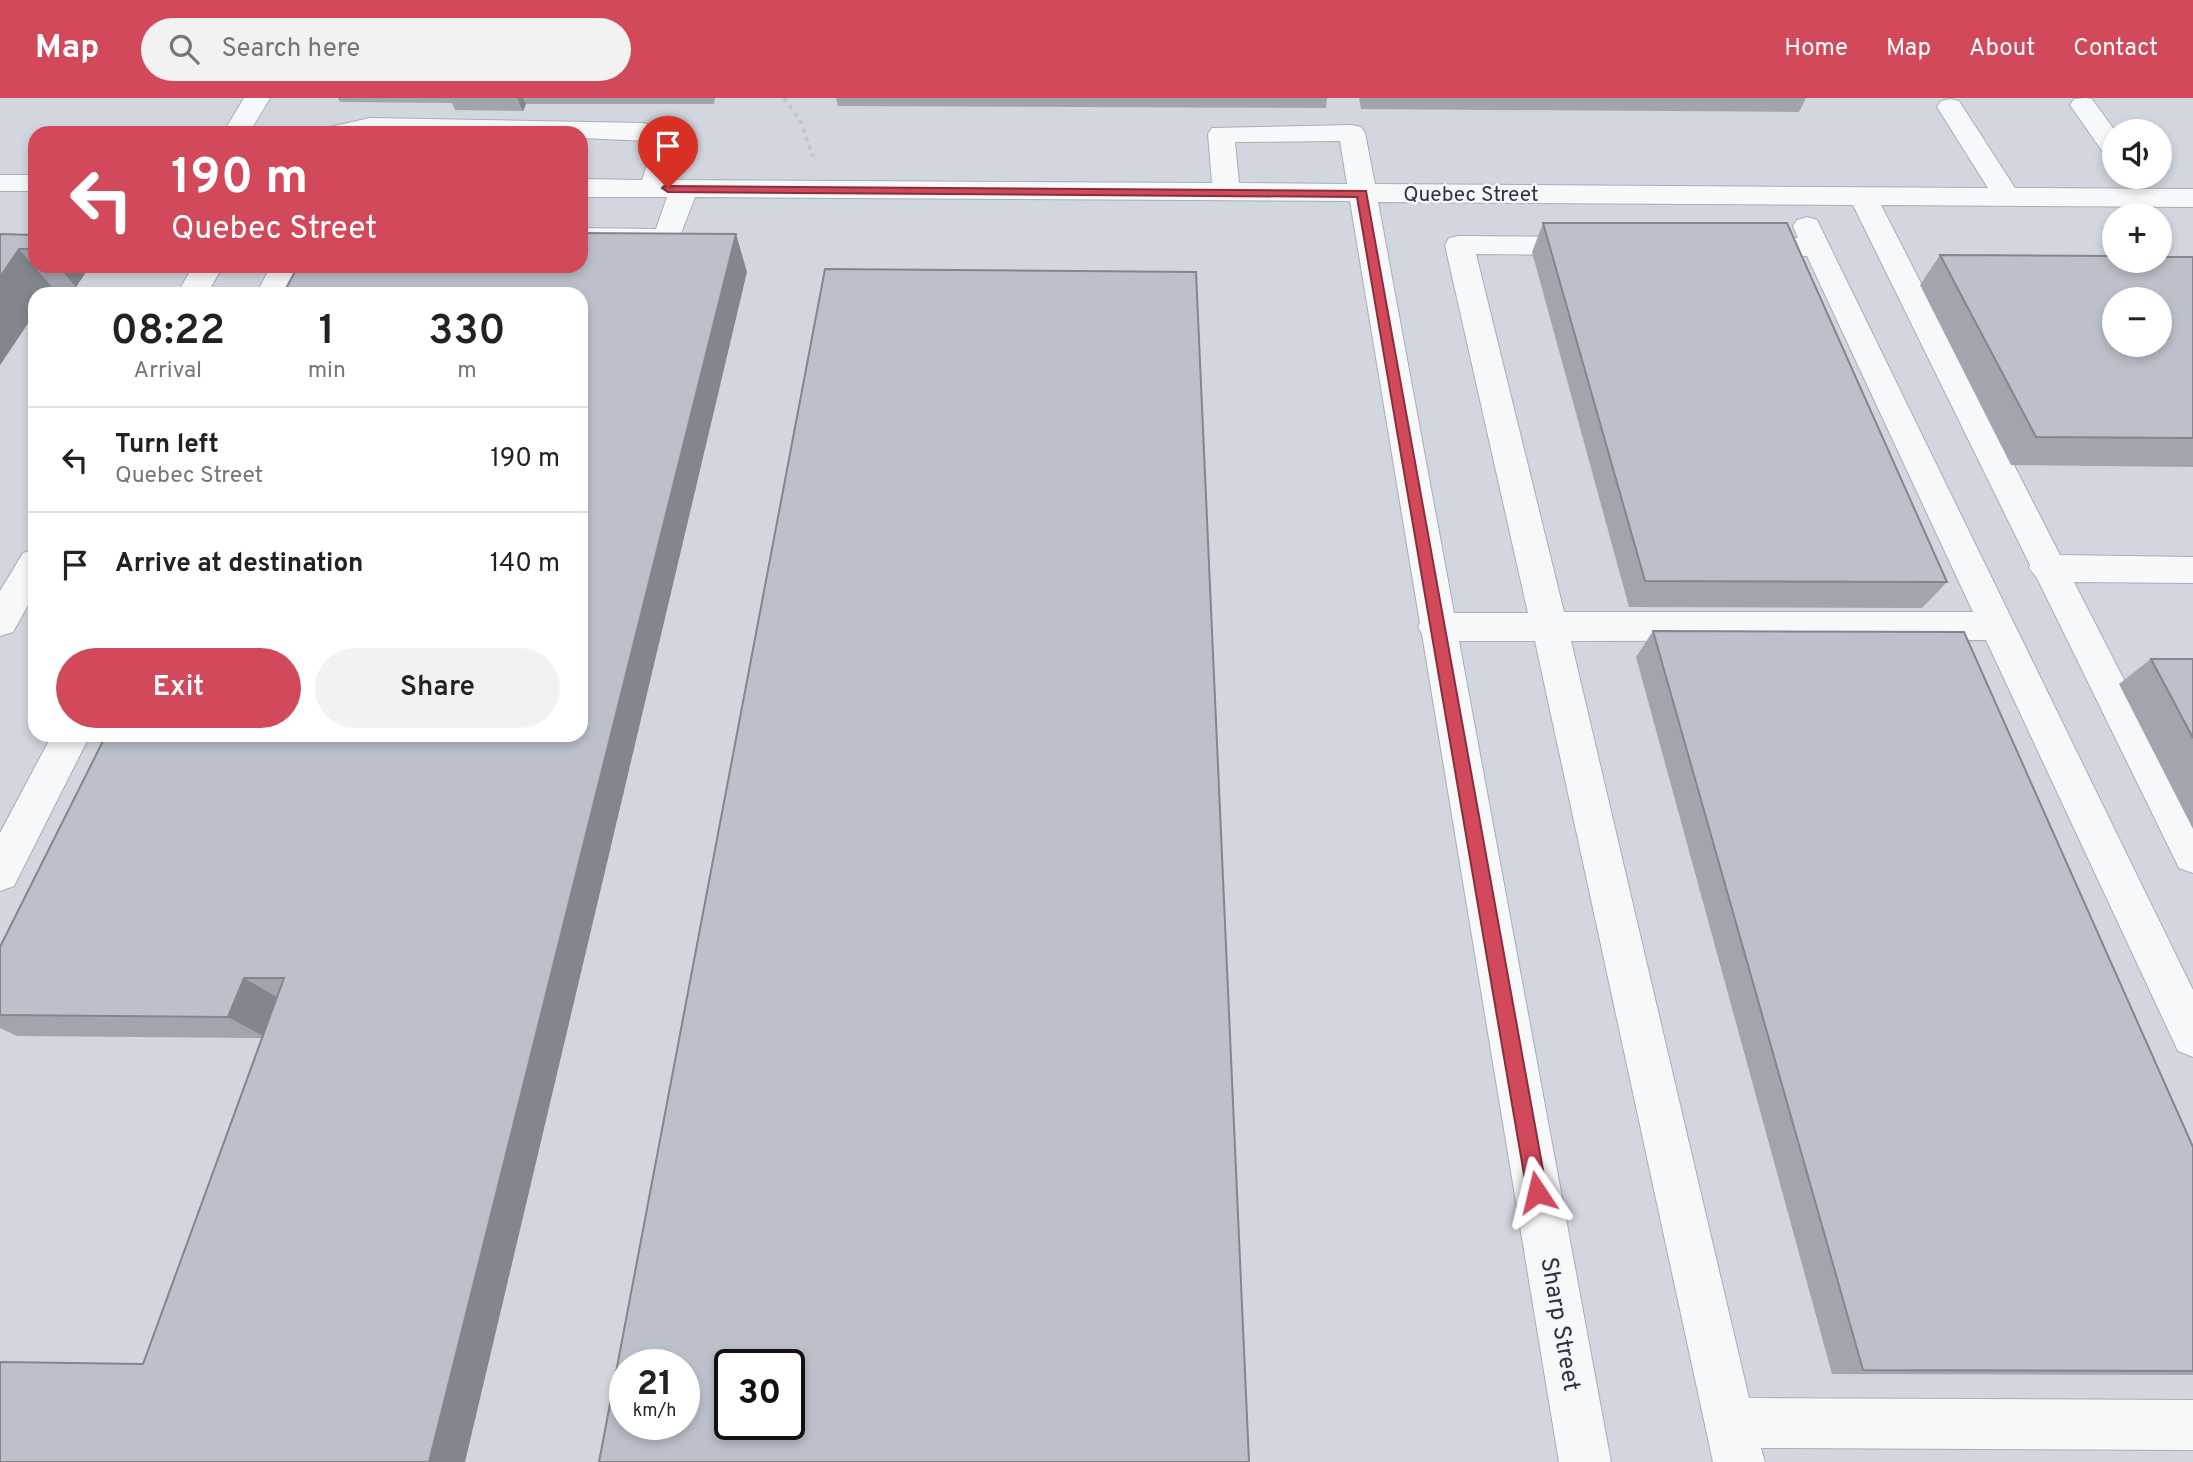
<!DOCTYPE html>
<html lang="en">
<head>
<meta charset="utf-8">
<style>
	body { margin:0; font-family:Overpass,sans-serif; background:#f2f2f2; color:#222; height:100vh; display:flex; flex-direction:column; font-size:26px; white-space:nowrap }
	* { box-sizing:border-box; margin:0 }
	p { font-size:23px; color:#767676 }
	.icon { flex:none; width:38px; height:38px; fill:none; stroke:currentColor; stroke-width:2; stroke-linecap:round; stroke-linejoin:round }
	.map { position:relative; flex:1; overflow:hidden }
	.details { position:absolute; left:28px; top:189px; width:560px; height:455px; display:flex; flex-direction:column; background:#fff; border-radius:21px; box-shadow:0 4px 10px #0003 }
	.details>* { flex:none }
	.top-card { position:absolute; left:28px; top:28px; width:560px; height:147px; border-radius:21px; box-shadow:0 4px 10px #0003; background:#d1495b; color:#fff; overflow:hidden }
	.controls { position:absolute; left:2102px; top:21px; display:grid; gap:14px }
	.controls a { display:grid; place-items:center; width:70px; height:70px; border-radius:50%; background:#fff; box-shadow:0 4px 10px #0003; font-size:35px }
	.speed { position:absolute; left:609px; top:1251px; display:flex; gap:14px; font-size:35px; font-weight:700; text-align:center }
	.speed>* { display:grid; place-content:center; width:91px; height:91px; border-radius:50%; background:#fff; box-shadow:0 4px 10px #0003; line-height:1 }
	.speed small { font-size:18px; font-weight:400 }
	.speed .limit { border:4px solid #111; border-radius:10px; background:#fff; color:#111 }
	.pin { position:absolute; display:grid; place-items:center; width:60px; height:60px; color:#fff; margin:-72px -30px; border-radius:50% 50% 50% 0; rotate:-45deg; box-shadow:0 0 7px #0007 }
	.pin .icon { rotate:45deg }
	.me { position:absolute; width:77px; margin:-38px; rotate:350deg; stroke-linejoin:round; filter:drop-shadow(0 0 5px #0008) }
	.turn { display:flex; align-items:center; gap:24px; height:147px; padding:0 28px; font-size:32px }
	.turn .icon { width:91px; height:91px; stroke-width:2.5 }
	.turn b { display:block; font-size:49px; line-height:60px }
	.eta { display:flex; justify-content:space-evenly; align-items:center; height:119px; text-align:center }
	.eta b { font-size:42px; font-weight:600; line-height:49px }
	.button { display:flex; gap:14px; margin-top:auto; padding:14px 28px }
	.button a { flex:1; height:80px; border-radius:42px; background:#d1495b; color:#fff; font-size:28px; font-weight:600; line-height:80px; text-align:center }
	.button a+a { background:#f2f2f2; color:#222 }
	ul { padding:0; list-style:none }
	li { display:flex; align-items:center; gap:21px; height:105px; padding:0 28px; border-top:2px solid #e0e0e0 }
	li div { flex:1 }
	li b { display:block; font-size:26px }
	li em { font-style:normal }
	header { display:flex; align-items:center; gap:42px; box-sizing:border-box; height:98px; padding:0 35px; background:#d1495b; color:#fff }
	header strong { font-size:33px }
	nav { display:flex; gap:38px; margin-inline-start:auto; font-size:24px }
	.search { width:490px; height:63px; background:#f2f2f2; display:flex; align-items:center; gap:18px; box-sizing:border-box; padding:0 24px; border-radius:38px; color:#767676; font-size:26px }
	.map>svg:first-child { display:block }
	.built { fill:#d2d6de; fill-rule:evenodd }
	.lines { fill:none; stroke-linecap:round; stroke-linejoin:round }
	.minor-casing { stroke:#a9aeb7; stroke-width:2 }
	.path { stroke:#c2c5cb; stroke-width:3.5; stroke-dasharray:4.5 4.5; stroke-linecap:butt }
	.minor { fill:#f7f8fa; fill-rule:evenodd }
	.wall { fill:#a1a5ae }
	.shaded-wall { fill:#83868d }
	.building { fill:#bbc0ca; stroke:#83868d; stroke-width:2; fill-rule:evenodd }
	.route { fill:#d1495b; stroke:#882f3b; stroke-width:2 }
	.labels { text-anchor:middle; stroke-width:5; stroke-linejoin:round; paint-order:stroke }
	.far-street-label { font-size:21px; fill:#2b3445; stroke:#f4f6f9 }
	.street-label { font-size:24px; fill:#2b3445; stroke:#f4f6f9 }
</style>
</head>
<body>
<header>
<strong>Map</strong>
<div class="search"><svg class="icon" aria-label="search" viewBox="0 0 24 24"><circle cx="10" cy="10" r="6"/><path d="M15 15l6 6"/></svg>Search here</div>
<nav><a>Home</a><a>Map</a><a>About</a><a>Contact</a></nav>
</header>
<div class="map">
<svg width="2193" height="1364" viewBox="0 0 2193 1364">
	<rect width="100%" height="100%" fill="#e4e7ec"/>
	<path class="built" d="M0,0H2193V1364H0ZM2114,33H2160V79H2114ZM35,35H581V168H35ZM2114,117H2160V163H2114ZM35,196H581V637H35ZM2114,201H2160V247H2114ZM625,1267H684V1326H625ZM730,1267H789V1326H730Z"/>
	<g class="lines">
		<g class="minor-casing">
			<g id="minor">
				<path d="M244,0H270L249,35H223Z"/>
				<path d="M2086,0L2092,1L2115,33L2114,59L2105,57L2070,7L2074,1Z"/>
				<path d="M1950,1L1959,3L2015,90L2193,91V109L1881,107L2060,457L2193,459V485L2074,484L2193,717V775L2179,770L2037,480L2029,470L2030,467L1853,107L1378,104L1454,515H1528L1445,147L1449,140L1459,138L1588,139L1598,141L1602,148L1598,155L1588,157L1476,156L1564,514H1973L1807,158L1737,156L1733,149L1737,142L1798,140L1793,128L1797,122L1807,119L1817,122L2193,892V959L2178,953L1986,542L1571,543L1749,1300L2193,1302V1352L1761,1350L1765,1364H1713L1535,543H1459L1611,1364H1559L1422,536L1418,529L1420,525L1350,103L695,99L677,146L667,149L581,148V130L656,131L667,99H581V81L642,82L650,57L648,43L581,40V35H326L330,29L370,20L643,25L668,32C680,49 676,64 670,82L1212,85L1208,36L1212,30L1352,27L1361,29L1365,35L1375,86L1988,90L1937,9L1941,3ZM1340,43L1347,86L1239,85L1235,44Z"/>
				<rect x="0" y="77" width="35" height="16"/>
				<path d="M193,168H223L207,196H177Z"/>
				<path d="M271,168H301L286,196H256Z"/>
				<path d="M35,451V495L13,534L0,538V493L23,455Z"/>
				<path d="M52,637H90L14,788L0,793V735Z"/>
			</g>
		</g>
		<path class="path" d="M784,0L801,24L813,59"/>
		<use href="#minor" class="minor"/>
	</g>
	<g class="wall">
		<path d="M338,0H715L714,6H526L523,13L455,12L452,5L340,4Z"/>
		<path d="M836,0H1327L1326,10L838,8Z"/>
		<path d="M1359,0H1806L1799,14L1361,11Z"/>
		<path d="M1543,125L1947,484L1922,510L1629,509L1532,154Z"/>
		<path d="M0,136L35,137V168H80L86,174L76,189H52L0,267Z"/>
		<path d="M1940,157L2193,159V369L2011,367L1920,187Z"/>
		<path d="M747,174L143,1266L261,940L17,938L0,930V849Z"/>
		<path d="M1653,533L2193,1049V1277L1832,1276L1636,559Z"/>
		<path d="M2151,561H2193V731L2119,586Z"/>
	</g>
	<g class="shaded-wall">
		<path d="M517,0H523L526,6L523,13Z"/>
		<path d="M736,136L747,174L465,1364H429Z"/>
		<path d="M19,151L52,189L47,196H35V215L0,267V179Z"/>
		<path d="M58,168H80L86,174L76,189Z"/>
		<path d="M244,880L282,902L267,940L228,919Z"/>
	</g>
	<g class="building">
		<path d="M1543,125H1787L1947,484L1645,483Z"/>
		<path d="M581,135L736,136L429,1364H0V1264L143,1266L284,880H244L228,919L0,917V849L106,637H581V196H283L298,168H581Z"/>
		<path d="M0,136L35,137V151H19L0,179Z"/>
		<path d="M1940,157L2114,158V163H2160V159H2193V340L2036,339ZM2114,201H2160V247H2114Z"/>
		<path d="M825,171L1196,174L1249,1364H599ZM625,1267H684V1326H625ZM730,1267H789V1326H730Z"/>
		<path d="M1653,533L1964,534L2193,1049V1273L1863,1272Z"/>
		<path d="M2151,561H2193V640Z"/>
	</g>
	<path class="route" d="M664,88L1366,93L1547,1094L1544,1101L1537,1104L1530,1101L1527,1094L1357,99L668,94L662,90Z"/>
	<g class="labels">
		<g class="far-street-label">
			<text x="1471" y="103">Quebec Street</text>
		</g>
		<g class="street-label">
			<text transform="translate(1561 1226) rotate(80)" y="8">Sharp Street</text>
		</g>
	</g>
</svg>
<div class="controls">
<a><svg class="icon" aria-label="sound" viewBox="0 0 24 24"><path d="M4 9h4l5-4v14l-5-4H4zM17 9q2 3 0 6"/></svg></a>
<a>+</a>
<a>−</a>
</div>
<div class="speed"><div>21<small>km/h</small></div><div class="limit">30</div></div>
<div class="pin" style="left:668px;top:90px;background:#d93025"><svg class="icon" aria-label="arrive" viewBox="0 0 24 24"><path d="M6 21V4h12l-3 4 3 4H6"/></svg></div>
<svg class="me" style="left:1537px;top:1094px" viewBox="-20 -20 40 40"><path d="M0-17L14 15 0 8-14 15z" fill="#d1495b" stroke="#fff" stroke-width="4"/></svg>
<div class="top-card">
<div class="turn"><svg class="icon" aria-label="left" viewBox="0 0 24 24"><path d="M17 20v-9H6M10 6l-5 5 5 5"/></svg><div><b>190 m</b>Quebec Street</div></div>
</div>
<section class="details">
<div class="eta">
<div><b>08:22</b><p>Arrival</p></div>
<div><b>1</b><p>min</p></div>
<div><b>330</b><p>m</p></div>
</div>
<ul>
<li><svg class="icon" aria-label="left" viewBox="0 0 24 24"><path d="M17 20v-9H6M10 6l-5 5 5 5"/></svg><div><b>Turn left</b><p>Quebec Street</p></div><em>190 m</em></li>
<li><svg class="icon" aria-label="arrive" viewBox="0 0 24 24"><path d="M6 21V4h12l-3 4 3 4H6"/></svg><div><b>Arrive at destination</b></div><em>140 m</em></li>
</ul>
<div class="button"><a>Exit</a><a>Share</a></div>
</section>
</div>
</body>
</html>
